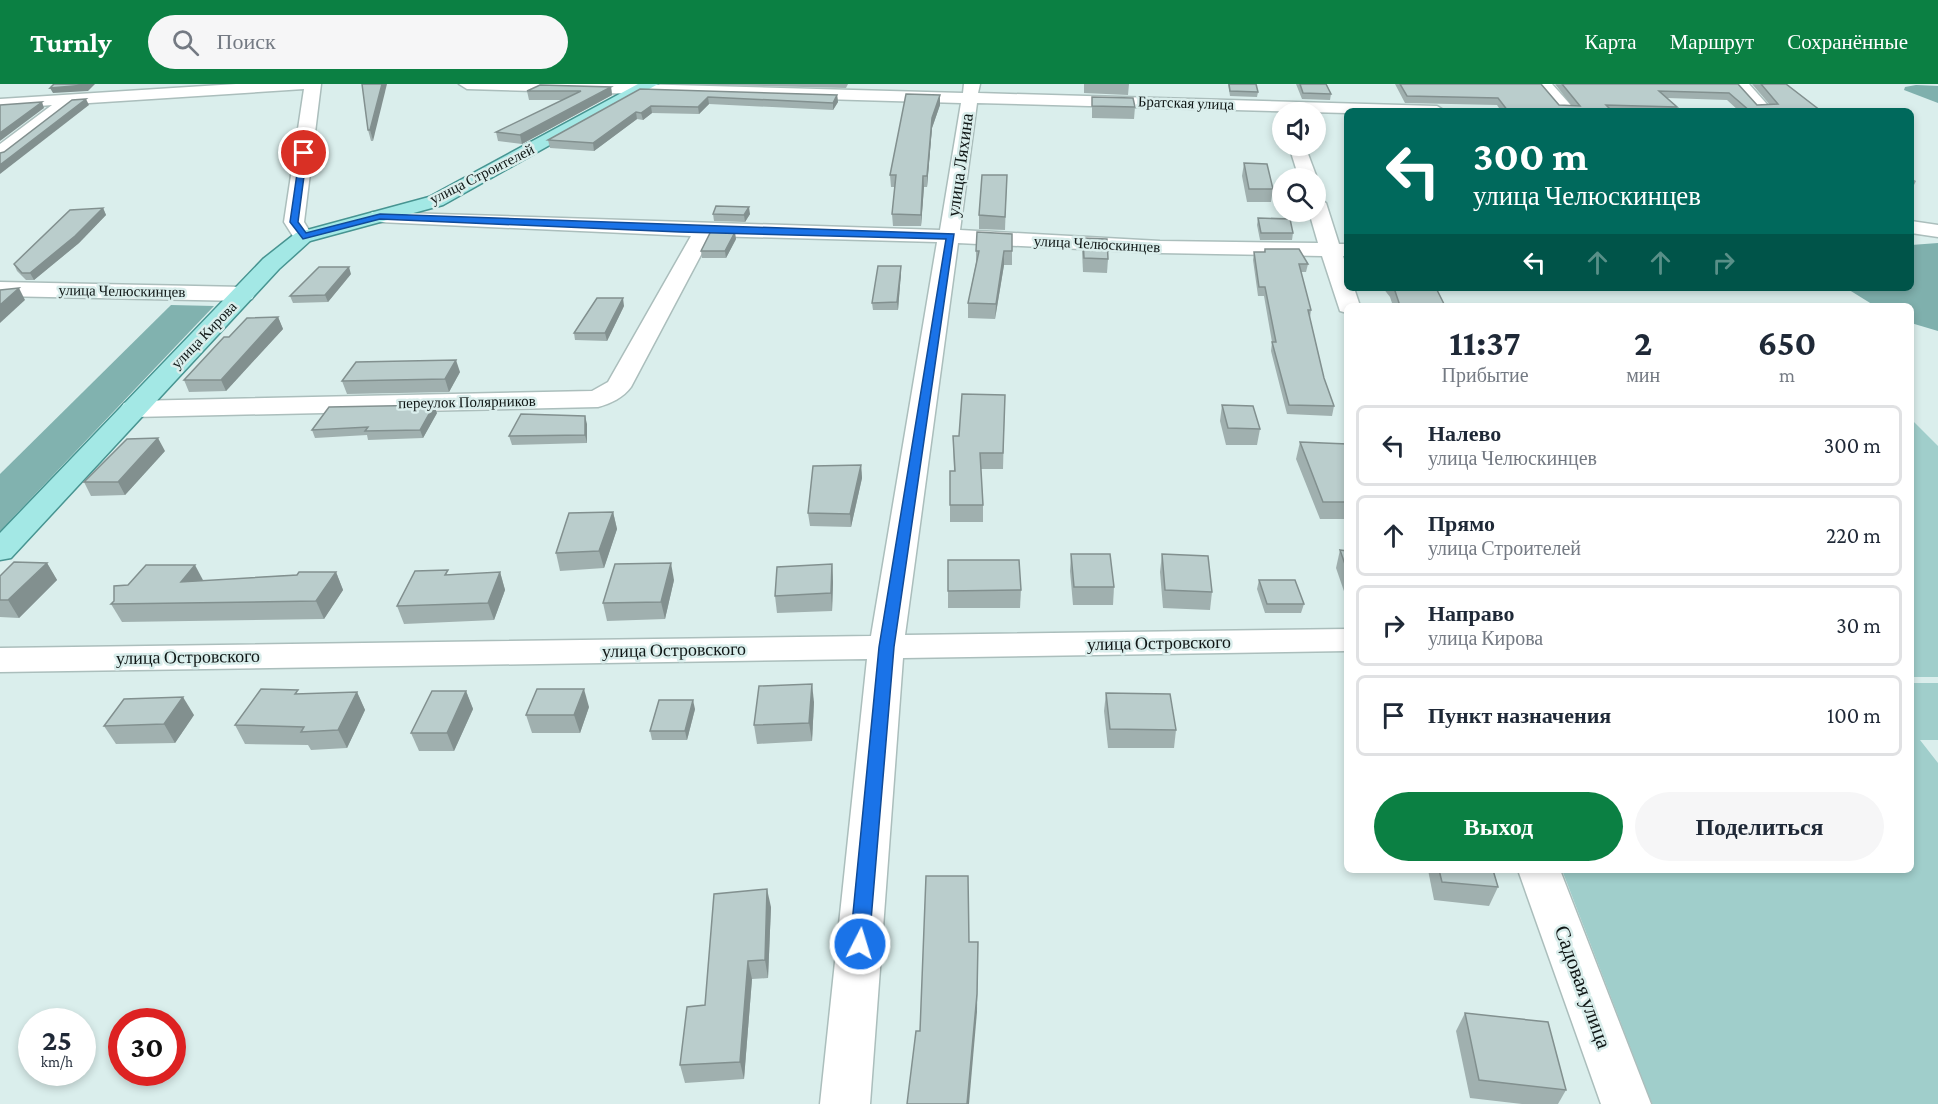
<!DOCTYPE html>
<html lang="ru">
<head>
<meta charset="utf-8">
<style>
	body { margin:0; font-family:"Crimson Pro",serif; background:#f6f6f7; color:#1f2937; height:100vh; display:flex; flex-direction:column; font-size:22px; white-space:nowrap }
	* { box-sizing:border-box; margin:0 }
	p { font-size:20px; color:#747a83 }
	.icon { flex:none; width:33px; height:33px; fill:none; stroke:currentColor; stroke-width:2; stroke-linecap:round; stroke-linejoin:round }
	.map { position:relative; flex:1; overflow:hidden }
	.drawer { position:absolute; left:1344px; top:219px; width:570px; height:570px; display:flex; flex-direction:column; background:#fff; border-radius:9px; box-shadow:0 3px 9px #0003 }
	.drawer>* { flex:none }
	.guide { position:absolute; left:1344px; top:24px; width:570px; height:183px; border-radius:9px; box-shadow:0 3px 9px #0003; background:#00695c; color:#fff; overflow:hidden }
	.buttons { position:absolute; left:1272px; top:18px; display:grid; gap:12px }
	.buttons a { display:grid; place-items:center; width:54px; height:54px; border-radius:50%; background:#fff; box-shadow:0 3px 9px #0003; font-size:30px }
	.speed { position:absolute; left:18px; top:924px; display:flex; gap:12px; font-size:30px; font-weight:700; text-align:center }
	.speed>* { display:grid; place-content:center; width:78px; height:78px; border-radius:50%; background:#fff; box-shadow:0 3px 9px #0003; line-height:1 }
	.speed small { font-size:15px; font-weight:400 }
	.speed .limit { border:9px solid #d22; background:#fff; color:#111 }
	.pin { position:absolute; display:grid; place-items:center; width:51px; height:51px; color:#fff; margin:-26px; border:3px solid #fff; border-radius:50%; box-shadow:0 2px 6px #0007 }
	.me { position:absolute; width:66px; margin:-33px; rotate:5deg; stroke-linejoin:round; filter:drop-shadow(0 0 4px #0008) }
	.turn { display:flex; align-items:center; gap:21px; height:126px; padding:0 30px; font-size:27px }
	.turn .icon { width:78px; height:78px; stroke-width:2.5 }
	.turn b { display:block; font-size:42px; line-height:51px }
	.lanes { display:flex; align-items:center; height:57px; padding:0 30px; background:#0003; justify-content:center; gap:30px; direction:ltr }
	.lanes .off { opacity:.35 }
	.eta { display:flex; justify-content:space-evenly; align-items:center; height:102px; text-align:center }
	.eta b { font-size:36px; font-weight:700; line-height:42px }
	.cta { display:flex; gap:12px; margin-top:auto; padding:12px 30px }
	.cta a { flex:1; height:69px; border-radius:36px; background:#0b8043; color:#fff; font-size:24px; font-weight:700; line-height:69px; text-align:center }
	.cta a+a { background:#f6f6f7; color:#1f2937 }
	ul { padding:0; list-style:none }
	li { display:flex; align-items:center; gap:18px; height:81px; margin:0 12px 9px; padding:0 18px; border:3px solid #e0e1e3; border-radius:9px }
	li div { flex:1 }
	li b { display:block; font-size:22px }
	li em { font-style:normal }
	header { display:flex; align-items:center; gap:36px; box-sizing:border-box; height:84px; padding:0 30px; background:#0b8043; color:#fff }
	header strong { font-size:28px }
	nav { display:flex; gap:33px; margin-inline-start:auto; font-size:21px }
	.search { width:420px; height:54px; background:#f6f6f7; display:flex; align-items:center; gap:15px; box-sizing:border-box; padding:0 21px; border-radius:33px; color:#747a83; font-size:22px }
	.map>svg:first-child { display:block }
	.green { fill:#a0cecb }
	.forest { fill:#81b2af }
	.water { fill:#7fb0ad }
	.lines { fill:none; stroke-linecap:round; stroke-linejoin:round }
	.minor-casing { stroke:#abbebc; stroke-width:3 }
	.major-casing { stroke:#479491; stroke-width:3 }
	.minor { fill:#fff; fill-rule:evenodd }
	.major { fill:#a3e8e5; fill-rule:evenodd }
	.wall { fill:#a0b0af }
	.shaded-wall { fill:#82908f }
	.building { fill:#bacdcc; stroke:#82908f; stroke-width:1.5 }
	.route { fill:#1a73e8; stroke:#114b97; stroke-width:1.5 }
	.labels { text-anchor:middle; stroke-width:5; stroke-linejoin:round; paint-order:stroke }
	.far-street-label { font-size:15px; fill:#101716; stroke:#daeeec }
	.street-label { font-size:18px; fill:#101716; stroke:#daeeec }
	.near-street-label { font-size:21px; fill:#101716; stroke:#daeeec }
</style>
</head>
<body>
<header>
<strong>Turnly</strong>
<div class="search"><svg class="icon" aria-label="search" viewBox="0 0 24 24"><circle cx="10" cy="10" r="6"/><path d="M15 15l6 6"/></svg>Поиск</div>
<nav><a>Карта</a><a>Маршрут</a><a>Сохранённые</a></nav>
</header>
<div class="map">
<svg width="1938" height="1020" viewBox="0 0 1938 1020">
	<rect width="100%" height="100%" fill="#daeeec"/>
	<g class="green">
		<path d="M1911,335L1938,362V593H1911Z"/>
		<path d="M1911,599H1938V656H1920L1938,679V1020H1652L1562,786H1911Z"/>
	</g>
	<path class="forest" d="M171,221L214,222L0,447V390Z"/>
	<g class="water">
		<path d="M1916,1L1938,2V19L1904,6L1905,3Z"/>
		<path d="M1938,159V247L1911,239V222H1875L1846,204H1911V161Z"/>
	</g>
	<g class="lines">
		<g class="minor-casing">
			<g id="minor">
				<path d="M236,0H321L304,138L313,153L310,157H296L284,138L304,5L74,20L6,73L0,74V60L52,21L0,25V15Z"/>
				<path d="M459,0H636L963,9L964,0H980L978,9L1437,22L1445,27H1347V29L977,19L960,146L1160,157L1318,159L1309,128H1316V113L1326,119L1339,160H1347V172H1343L1347,184V204H1354L1360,222H1347V229L1340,227L1322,172L1160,169L958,159L905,551L1347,545V567L903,574L870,1020H820L867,575L0,588V564L871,552L937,158L711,152L631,303C624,313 610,320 598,323L133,333L124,331L120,325L124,319L133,317L592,307L608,298L691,152L379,138L372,136L369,132L372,128L940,146L961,19L467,5Z"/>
				<path d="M1535,0H1552L1576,27H1559Z"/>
				<path d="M1733,0H1749L1773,27H1756Z"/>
				<path d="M1289,62H1305L1317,94L1316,97V94H1299Z"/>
				<path d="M1911,137L1938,141V153L1911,149Z"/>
				<path d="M0,198L244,203L252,205L255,210L252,215L244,217L0,212Z"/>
				<path d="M1518,786H1560L1651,1020H1601Z"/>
			</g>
		</g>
		<g class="major-casing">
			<path id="major" d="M638,0H658L443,121L310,157L279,185L11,474L0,476V449L263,175L296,149L429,113Z"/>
		</g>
		<use href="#minor" class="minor"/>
		<use href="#major" class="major"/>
	</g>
	<g class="wall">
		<path d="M362,0L373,57H371L368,46Z"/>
		<path d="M674,0H848L846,4Z"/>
		<path d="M1084,0H1129L1128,11L1084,9Z"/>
		<path d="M1228,0H1256L1258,8L1257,13L1230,12Z"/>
		<path d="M1296,0H1326L1331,10L1330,16L1302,15Z"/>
		<path d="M1395,0H1541L1559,21L1572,22L1555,0H1738L1757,21H1770L1752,0H1786L1821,27H1739L1727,16L1667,14L1677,23L1676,27H1501L1497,21L1405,19Z"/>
		<path d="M611,3L612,11L522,60L498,57L496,48L563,16H529L527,7Z"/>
		<path d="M640,5L837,11L838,18L833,26L709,20L699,30L652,29L643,36L637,35L594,67L550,64L548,56Z"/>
		<path d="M940,11V21L932,44L927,103H924L921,142H893L892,130L895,103H891L890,91Z"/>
		<path d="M1092,13L1135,23L1134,35L1092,34Z"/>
		<path d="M1244,79L1273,105L1271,118H1247L1242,92Z"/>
		<path d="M1007,91L1005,146L979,145V131Z"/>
		<path d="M1911,94L1916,97L1912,105H1911Z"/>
		<path d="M103,124L106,131L79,159L34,196H26L17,187L14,180Z"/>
		<path d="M713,130H750L745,138L714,137Z"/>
		<path d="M1258,134L1293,149L1292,156H1260L1257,141Z"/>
		<path d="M1012,150V181H1004L995,235L968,234V219L976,179V167Z"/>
		<path d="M1083,154L1108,175L1107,189L1083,188L1082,167Z"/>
		<path d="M736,155L726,174H702L701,167Z"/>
		<path d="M1265,165L1308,180L1306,188H1301L1311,226L1310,234L1324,294L1334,322L1332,332L1287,330L1271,267L1272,258L1264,212H1258L1253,176L1254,168H1264Z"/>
		<path d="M901,182V189L898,226H873L872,219Z"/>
		<path d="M351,190L328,218L293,219L290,212Z"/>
		<path d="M1383,204H1436L1445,222H1393L1390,213Z"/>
		<path d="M624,222L607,257L575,256L574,249Z"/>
		<path d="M278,233L283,245L226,307L189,308L184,296L229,253Z"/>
		<path d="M460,288L449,308L347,310L342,297Z"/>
		<path d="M1005,311L1003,385H981L983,421V438H950V421L954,387L953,352H959Z"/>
		<path d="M1222,321L1260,345L1257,361H1226L1220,337Z"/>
		<path d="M437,329L423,354L368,356L367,351L315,354L312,346Z"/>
		<path d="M587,340V359L512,361L509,352Z"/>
		<path d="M1300,358L1347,360V435H1320L1296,375Z"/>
		<path d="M165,367L125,411L91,412L84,398Z"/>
		<path d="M861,381L862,394L851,443L810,442L808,429Z"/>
		<path d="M613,428L617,445L604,484L560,487L556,469Z"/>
		<path d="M1340,466L1347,467V516L1336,484Z"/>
		<path d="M1071,470L1114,503L1113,521H1073L1070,487Z"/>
		<path d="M1162,470L1212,508L1210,526L1163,524L1160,488Z"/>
		<path d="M948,476L1021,506L1020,524H948Z"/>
		<path d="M47,479L57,496L19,534L0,533V492Z"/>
		<path d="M832,480L833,498L832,527L777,529L775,512Z"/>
		<path d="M336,488L343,506L324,535L122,538L111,520L203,497Z"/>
		<path d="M500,488L505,506L494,536L404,540L397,522Z"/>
		<path d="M674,496L665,535L607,537L603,519Z"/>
		<path d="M1259,496L1304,520L1301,529H1265L1257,505Z"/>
		<path d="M466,607L473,625L454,667H419L411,649Z"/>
		<path d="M357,608L365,626L347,664L311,666L308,661L245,660L235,641L300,610Z"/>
		<path d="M1106,609L1176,646L1174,664H1108L1104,627Z"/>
		<path d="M814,618L812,657L757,660L754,641Z"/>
		<path d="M589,623L580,649H532L526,631Z"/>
		<path d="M695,625L687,656H652L650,647Z"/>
		<path d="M194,631L175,659L116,660L104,642Z"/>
		<path d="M1428,786H1493L1498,803L1489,822L1434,816Z"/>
		<path d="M771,823L768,894L752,895L744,995L685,999L680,981L705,921Z"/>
		<path d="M1465,929L1566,1006L1558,1020H1522L1470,1014L1456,947Z"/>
	</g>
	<g class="shaded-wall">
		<path d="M87,0H95L88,7L53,9L50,4Z"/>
		<path d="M382,0H387L373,57L370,46Z"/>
		<path d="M611,3L612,11L522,60L520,51Z"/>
		<path d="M837,11L838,18L833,26V19Z"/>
		<path d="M940,11V21L932,44L927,103V92L932,34Z"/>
		<path d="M708,13L709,20L699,30L698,23Z"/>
		<path d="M86,15L89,21L0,90V81Z"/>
		<path d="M42,18L44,24L0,57V49Z"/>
		<path d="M651,22L652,29L643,36L641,29Z"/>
		<path d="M636,28L637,35L594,67L593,59Z"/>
		<path d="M923,92L924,103L921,142V131Z"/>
		<path d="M749,123L750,130L745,138L744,131Z"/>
		<path d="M103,124L106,131L79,159L34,196L30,189Z"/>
		<path d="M735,148L736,155L726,174L725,167Z"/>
		<path d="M1004,167V181L995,235L996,220Z"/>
		<path d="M901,182V189L898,226L897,218Z"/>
		<path d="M349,183L351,190L328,218L325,211Z"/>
		<path d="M19,204L25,216L0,239V221Z"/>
		<path d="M623,214L624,222L607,257L605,249Z"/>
		<path d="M278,233L283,245L226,307L221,296Z"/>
		<path d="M456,276L460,288L449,308L445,295Z"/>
		<path d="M434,321L437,329L423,354L420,346Z"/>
		<path d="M585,332L587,340V359L585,351Z"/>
		<path d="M158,354L165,367L125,411L118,398Z"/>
		<path d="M861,381L862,394L851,443L850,430Z"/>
		<path d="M613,428L617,445L604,484L599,467Z"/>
		<path d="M47,479L57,496L19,534L8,516Z"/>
		<path d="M671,479L674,496L665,535L661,518Z"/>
		<path d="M832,480L833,498L832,527L831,509Z"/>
		<path d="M195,481L204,498H181Z"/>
		<path d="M336,488L343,506L324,535L316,517Z"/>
		<path d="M500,488L505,506L494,536L488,519Z"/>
		<path d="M812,600L814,618L812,657L809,639Z"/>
		<path d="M584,605L589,623L580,649L574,631Z"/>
		<path d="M466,607L473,625L454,667L447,649Z"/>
		<path d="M357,608L365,626L347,664L338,646Z"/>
		<path d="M183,613L194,631L175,659L164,640Z"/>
		<path d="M693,616L695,625L687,656L685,647Z"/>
		<path d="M767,805L771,823L768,894L765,876Z"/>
		<path d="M978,858L977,928L969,1020H967Z"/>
		<path d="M748,877L752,895L744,995L740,978Z"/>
	</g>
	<g class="building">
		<path d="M54,0H87L85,1L50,4Z"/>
		<path d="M362,0H382L370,46H368Z"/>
		<path d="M1229,0H1256L1258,8L1230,7Z"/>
		<path d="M1300,0H1326L1331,10L1303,9Z"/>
		<path d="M1400,0H1541L1559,21L1580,22L1562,0H1738L1757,21L1778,20L1761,0H1786L1821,27H1750L1729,9L1659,7L1677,23L1606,21L1612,27H1576L1574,25L1572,27H1508L1498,14L1407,12Z"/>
		<path d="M540,1L611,3L520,51L496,48L581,7H527Z"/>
		<path d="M640,5L837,11L833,19L708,13L698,23L651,22L641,29L636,28L593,59L548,56Z"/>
		<path d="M906,10L940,11L932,34L927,92H923L921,131L892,130L896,91H890Z"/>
		<path d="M1092,13L1133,14L1135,23L1092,22Z"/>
		<path d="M86,15L0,81V69L4,68L72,16Z"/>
		<path d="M42,18L0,49V21Z"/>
		<path d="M1244,79L1267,80L1273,105H1249Z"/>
		<path d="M982,91H1007L1005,133L979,131Z"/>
		<path d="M716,122L749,123L744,131L713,130Z"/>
		<path d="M103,124L75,152L30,189H22L14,180L70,126Z"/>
		<path d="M1258,134L1290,135L1293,149H1261Z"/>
		<path d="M711,147L735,148L725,167H701Z"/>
		<path d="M977,148L1012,150V167H1004L996,220L968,219L979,167H976Z"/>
		<path d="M1083,154L1107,155L1108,175L1084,174Z"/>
		<path d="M1265,165H1299L1308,180H1299L1311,226H1308L1324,294L1334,322L1289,321L1272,258H1276L1265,203H1259L1254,168H1265Z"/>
		<path d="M878,182H901L897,218L872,219Z"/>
		<path d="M319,183H349L325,211L290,212Z"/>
		<path d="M19,204L0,221V206Z"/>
		<path d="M1394,204H1436L1445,222H1400Z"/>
		<path d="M597,214H623L605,249H574Z"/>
		<path d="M278,233L221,296H184L224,253H229L247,234Z"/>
		<path d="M456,276L445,295L342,297L356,278Z"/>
		<path d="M962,310L1005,311L1003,369H980L983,421H950V387H955L953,352H959Z"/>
		<path d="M434,321L420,346L365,347L368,343L312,346L329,323Z"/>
		<path d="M1222,321L1253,322L1260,345L1228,344Z"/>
		<path d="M521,330L585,332V351L509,352Z"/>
		<path d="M158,354L118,398H84L127,355Z"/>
		<path d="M1300,358L1347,360V418H1323Z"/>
		<path d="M861,381L850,430L808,429L813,382Z"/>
		<path d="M613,428L599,467L556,469L569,429Z"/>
		<path d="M1340,466L1347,467V486Z"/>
		<path d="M1071,470H1110L1114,503H1074Z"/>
		<path d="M1162,470L1208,472L1212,508L1165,506Z"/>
		<path d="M948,476H1019L1021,506L948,507Z"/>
		<path d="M14,478L47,479L8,516H0V492Z"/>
		<path d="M671,479L661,518L603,519L615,480Z"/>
		<path d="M832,480L831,509L775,512L777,483Z"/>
		<path d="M146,481H195L181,498L297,491L299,488H336L316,517L111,520L114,517V502L128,501Z"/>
		<path d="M448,486L445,491L500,488L488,519L397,522L415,487Z"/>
		<path d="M1259,496H1295L1304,520H1267Z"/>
		<path d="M812,600L809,639L754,641L759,602Z"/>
		<path d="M261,605L298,606L295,610L357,608L338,646L301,648L304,643L235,641Z"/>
		<path d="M537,605H584L574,631H526Z"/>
		<path d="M432,607H466L447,649H411Z"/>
		<path d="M1106,609L1170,610L1176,646L1110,645Z"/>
		<path d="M183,613L164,640L104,642L124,615Z"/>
		<path d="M659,616H693L685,647H650Z"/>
		<path d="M1439,786H1493L1498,803L1442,798Z"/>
		<path d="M926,792H968L969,858H978L977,910L967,1020H907L916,947H920Z"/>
		<path d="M767,805L765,876L748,877L740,978L680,981L687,923L705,921L714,810Z"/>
		<path d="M1465,929L1548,938L1566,1006L1479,996Z"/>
	</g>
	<path class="route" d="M304,67L307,69L298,138L306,149L380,130L954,150L894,563L869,860L866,866L860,868L853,866L850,860L879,563L946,155L680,148L380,135L303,155L290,138L300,69Z"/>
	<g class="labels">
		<g class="far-street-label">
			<text transform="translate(1186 19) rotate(2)" y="5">Братская улица</text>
			<text transform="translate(482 90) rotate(-27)" y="5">улица Строителей</text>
			<text transform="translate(1097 160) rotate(3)" y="5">улица Челюскинцев</text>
			<text transform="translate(122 207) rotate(1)" y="5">улица Челюскинцев</text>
			<text transform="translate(204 251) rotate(-46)" y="5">улица Кирова</text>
			<text transform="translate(467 318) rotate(-1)" y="5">переулок Полярников</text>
		</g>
		<g class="street-label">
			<text transform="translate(960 81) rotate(-82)" y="6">улица Ляхина</text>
			<text transform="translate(1159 559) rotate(-1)" y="6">улица Островского</text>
			<text transform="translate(674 566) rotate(-1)" y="6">улица Островского</text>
			<text transform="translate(188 573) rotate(-1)" y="6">улица Островского</text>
		</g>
		<g class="near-street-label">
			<text transform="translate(1583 903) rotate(70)" y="7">Садовая улица</text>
		</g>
	</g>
</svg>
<div class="buttons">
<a><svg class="icon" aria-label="sound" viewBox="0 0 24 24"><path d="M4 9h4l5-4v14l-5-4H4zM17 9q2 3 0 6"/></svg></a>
<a><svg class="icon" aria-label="search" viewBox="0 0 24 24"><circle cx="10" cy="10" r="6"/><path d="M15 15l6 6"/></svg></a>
</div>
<div class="speed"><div>25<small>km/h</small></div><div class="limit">30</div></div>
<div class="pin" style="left:304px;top:69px;background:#d93025"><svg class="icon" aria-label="arrive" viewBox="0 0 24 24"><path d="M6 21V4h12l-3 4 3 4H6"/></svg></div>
<svg class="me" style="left:860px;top:860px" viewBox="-20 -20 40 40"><circle r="17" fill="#1a73e8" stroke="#fff" stroke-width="3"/><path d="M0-11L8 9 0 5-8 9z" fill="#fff"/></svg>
<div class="guide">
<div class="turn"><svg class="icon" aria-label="left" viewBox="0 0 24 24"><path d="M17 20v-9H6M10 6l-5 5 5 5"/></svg><div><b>300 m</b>улица Челюскинцев</div></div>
<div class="lanes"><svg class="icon" aria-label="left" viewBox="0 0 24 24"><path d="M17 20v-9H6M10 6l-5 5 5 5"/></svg><svg class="icon off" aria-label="ahead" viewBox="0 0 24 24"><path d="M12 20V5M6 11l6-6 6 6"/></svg><svg class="icon off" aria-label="ahead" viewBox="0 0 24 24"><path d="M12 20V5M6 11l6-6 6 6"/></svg><svg class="icon off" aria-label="right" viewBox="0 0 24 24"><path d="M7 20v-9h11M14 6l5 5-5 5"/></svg></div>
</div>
<section class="drawer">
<div class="eta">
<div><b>11:37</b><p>Прибытие</p></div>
<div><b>2</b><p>мин</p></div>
<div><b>650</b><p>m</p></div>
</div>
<ul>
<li><svg class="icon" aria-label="left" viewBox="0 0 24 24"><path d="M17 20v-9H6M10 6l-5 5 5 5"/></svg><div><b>Налево</b><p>улица Челюскинцев</p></div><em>300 m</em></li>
<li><svg class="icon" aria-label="ahead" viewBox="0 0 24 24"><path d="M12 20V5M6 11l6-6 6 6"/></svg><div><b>Прямо</b><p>улица Строителей</p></div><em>220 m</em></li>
<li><svg class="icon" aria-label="right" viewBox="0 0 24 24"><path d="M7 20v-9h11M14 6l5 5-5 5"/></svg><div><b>Направо</b><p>улица Кирова</p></div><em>30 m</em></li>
<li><svg class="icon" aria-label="arrive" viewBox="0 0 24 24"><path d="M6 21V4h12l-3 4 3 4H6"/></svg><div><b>Пункт назначения</b></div><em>100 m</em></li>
</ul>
<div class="cta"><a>Выход</a><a>Поделиться</a></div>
</section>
</div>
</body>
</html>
